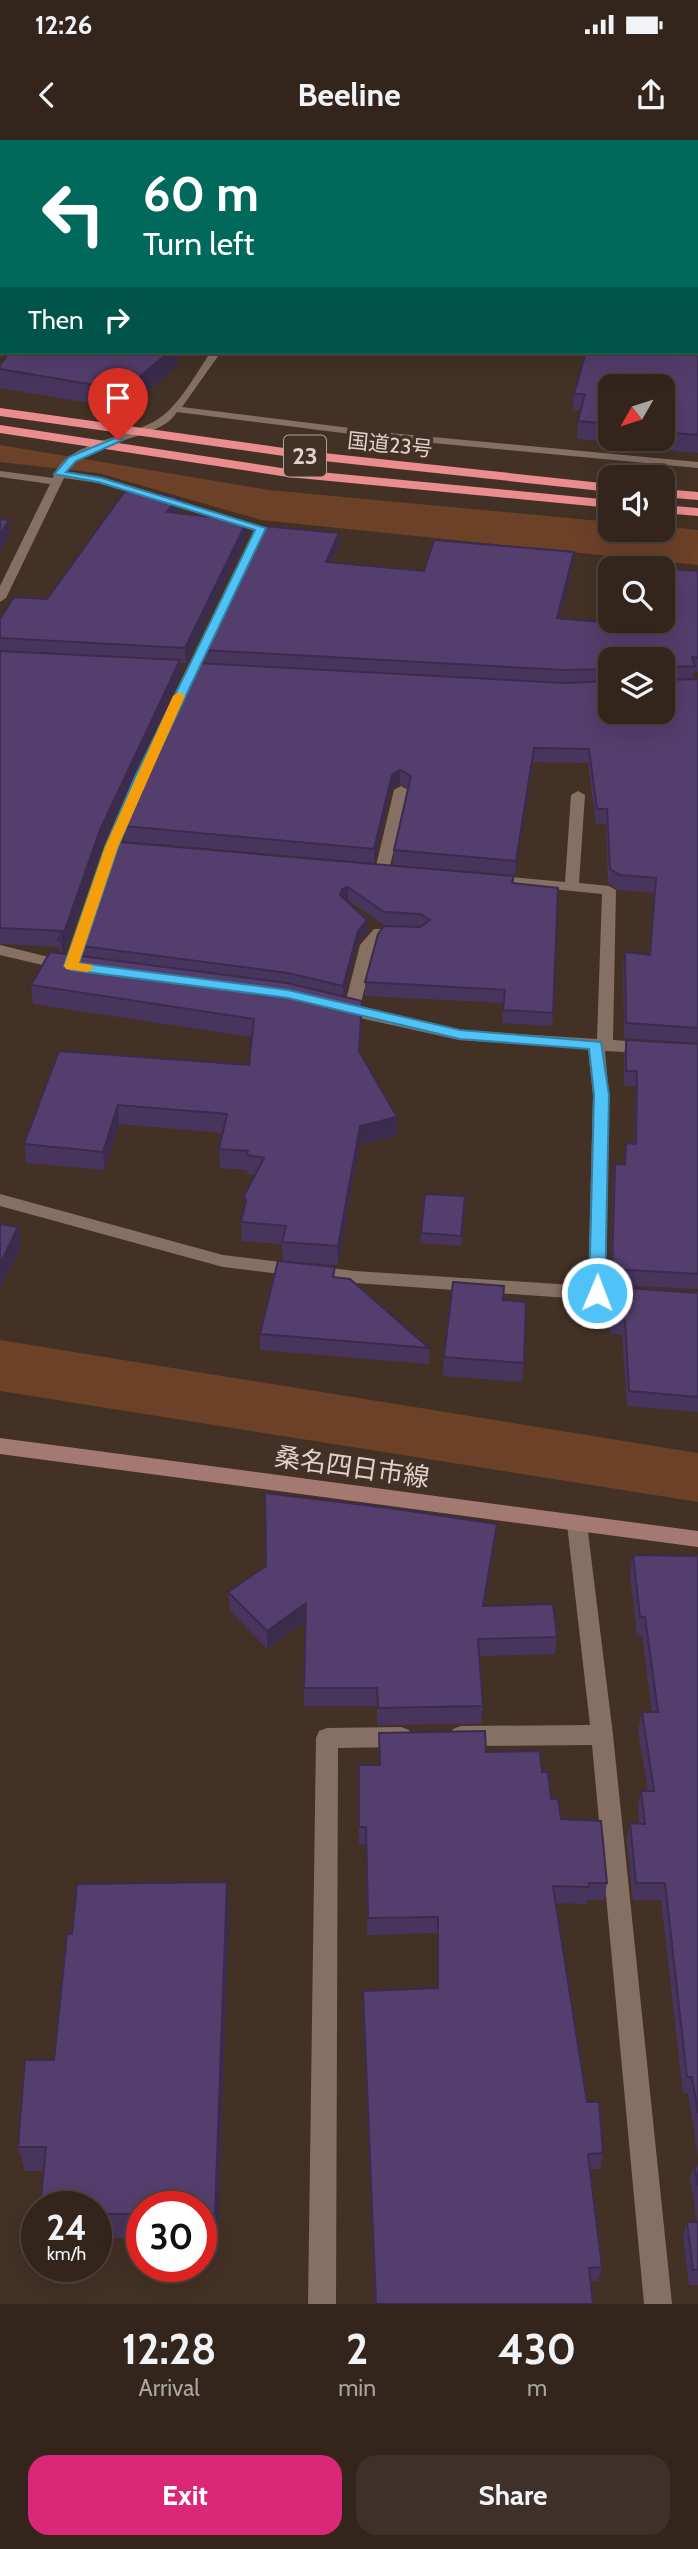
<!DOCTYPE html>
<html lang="en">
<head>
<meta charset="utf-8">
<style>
	body { margin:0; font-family:Cabin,"Noto Sans JP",sans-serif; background:#3e3129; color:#f1f3f6; height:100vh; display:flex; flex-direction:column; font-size:26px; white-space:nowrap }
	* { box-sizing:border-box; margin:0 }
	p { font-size:23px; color:#a9a5a3 }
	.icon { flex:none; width:38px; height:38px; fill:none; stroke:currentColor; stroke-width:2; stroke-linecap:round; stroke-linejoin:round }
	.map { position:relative; height:2164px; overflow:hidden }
	.sheet { display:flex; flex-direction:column; background:#33251c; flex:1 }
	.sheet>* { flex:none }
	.guide { position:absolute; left:0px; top:0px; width:698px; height:214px; box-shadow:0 7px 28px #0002,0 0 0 2px #4e423b; background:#00695c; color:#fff; overflow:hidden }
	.needle { width:46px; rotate:231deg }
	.tools { position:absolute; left:598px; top:234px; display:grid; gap:14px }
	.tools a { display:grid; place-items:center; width:77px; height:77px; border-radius:14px; background:#33251c; box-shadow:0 7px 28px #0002,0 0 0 2px #4e423b; font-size:35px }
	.speed { position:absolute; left:21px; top:2051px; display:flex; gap:14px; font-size:35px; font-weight:700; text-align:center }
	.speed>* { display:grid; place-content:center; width:91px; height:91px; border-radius:50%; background:#33251c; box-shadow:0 7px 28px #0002,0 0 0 2px #4e423b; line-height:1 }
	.speed small { font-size:18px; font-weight:400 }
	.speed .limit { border:10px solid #d22; background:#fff; color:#111 }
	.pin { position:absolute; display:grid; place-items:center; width:60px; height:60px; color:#fff; margin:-72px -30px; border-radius:50% 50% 50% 0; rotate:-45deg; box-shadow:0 0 7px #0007 }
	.pin .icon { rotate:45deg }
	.me { position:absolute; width:77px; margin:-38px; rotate:1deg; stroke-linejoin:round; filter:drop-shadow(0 0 5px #0008) }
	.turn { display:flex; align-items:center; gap:24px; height:147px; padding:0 28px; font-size:32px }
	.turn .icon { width:91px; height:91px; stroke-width:2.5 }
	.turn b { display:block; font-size:49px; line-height:60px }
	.then { display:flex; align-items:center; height:66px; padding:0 28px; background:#0003; gap:14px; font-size:26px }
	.eta { display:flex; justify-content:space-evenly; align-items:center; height:119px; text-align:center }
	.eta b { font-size:42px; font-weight:700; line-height:49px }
	.cta { display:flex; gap:14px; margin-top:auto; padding:14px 28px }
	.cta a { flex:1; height:80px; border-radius:21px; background:#db2777; color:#fff; font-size:28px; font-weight:700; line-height:80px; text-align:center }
	.cta a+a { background:#3e3129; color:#f1f3f6 }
	.status { display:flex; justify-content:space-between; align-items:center; height:49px; padding:0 35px; background:#33251c; direction:ltr }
	.status svg { height:19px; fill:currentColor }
	header { display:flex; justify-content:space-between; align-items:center; height:91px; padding:0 28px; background:#33251c; font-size:32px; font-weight:700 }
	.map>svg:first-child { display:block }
	.green { fill:#6c4128 }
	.water { fill:#48759d }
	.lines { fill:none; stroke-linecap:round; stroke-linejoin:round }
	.street { fill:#867064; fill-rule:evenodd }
	.secondary { fill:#a47971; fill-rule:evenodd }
	.highway { fill:#eb8d8e; fill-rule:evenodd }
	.wall { fill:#48355e; fill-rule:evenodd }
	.shaded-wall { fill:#3b2b4c }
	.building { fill:#543e6d; stroke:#3b2b4c; stroke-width:2 }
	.route { fill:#4fc3f7; stroke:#337fa1; stroke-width:2 }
	.slow { fill:#f59e0b }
	.labels { text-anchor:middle; stroke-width:7; stroke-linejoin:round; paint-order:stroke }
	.far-street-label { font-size:21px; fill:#dfd2cb; stroke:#443126 }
	.shield { fill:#443126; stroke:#b0a29a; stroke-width:2 }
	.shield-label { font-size:24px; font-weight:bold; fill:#dfd2cb }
	.street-label { font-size:26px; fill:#dfd2cb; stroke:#443126 }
</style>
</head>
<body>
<div class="status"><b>12:26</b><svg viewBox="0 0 49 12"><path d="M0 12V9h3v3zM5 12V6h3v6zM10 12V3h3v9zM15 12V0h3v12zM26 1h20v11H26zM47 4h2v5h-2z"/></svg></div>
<header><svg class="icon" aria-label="back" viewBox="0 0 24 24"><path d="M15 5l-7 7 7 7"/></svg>Beeline<svg class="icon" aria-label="share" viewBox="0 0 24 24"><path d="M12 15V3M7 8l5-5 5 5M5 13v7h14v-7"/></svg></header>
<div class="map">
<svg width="698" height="2164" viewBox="0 0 698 2164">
	<rect width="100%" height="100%" fill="#443126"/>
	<g class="green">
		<path d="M0,305L269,350L611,382V390H663V386L698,390V425L261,380L98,333L0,322Z"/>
		<path d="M0,1200L698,1313V1362L0,1251Z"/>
	</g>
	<path class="water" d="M0,0H698V53L696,2H2V6Z"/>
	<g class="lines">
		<g class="street">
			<path d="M211,212H221L182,267L390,293L698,322V328L390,299L177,272C174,276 170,281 165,284C139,301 83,304 67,332L103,338L267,388L148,637L118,707L79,826L68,831L0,815V805L65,821L104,707L134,637L255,390L98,343L64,338L6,458L0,462V446L50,344L0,337V331L53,338C63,302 130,298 158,279C180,265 196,233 211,212Z"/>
			<path d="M401,646L408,650L389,730L382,734L375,730L394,650Z"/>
			<path d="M578,651L585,655L579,743L609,746L616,750L613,900L698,906V916L605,911L609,955L606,1147L640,1150L643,1155L640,1160H597L355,1143L223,1127L0,1066V1054L223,1115L355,1131L588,1146L593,955L588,909L459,900L351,876L335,871L333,868L335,865L345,864L360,805L374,789H407L409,792L407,795L383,796L375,806L360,867L459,890L597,899L602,754L489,743L482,739L489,735L565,742L571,655Z"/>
			<path d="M577,1376L584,1378L587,1384L613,1595L672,2164H644L592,1605L461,1606L453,1603L450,1596L453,1589L461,1586L590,1585L567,1384L570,1378Z"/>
			<path d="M401,1587L409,1590L412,1597L409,1604L401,1607L338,1608L336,2164H308L316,1598L319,1591L327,1588Z"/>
		</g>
		<g class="secondary">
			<rect x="0" y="86" width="2" height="6"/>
			<rect x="696" y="134" width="2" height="6"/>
			<path d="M0,1298L698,1391V1407L0,1314Z"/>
		</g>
		<g class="highway">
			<path d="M0,268L305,311L611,344V352L305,319L0,276Z"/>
			<path d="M0,285L288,329L611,360V368L288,337L0,293Z"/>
			<path d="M663,349L698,352V360L663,357Z"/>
			<path d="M663,365L698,368V376L663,373Z"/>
		</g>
	</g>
	<g class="wall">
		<path d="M698,137V313L610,305V302L577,299L578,281L580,271H573L574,254L696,212ZM611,247H663V299H611Z"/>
		<path d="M10,212H177L178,225L126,269L0,248V225Z"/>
		<path d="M178,371L177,373L247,396L186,523H180L181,535L102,706L64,814L83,816L82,806L118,702L514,736L513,744L553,873L552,886L502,883L504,863L365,856V842L412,787L384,785L348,760L346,761L367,780V793L357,804L344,857L362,861L360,913L397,977V996L360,1004L338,1125L283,1121L282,1104L242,1101L241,1082L245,1068L244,1056L255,1035L248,1034L247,1030L220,1028L219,1009L223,993L119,984L105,1030L27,1023L24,1004L59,911L249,925L252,897L33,864L31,845L60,813L59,807L0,804V479L47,459Z"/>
		<path d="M339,393V406L332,422L424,431L573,426L559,478L647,486L698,431V532L694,531L693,539L698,540V903L624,898L623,827L625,812L649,815L654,753L618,750L608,743L606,684H596L588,623L533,622L515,735L393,725L394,710L408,649L400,644L391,649L374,723L124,701L123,686L205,523L204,510ZM611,520H663V572H611Z"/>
		<path d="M626,900L698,904V1149L610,1144L613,1040L615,1024L624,1025L626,1003L634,1004L636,946H624V915Z"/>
		<path d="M465,1056L461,1106L420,1103L421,1093Z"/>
		<path d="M335,1138L429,1208V1224L260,1210V1194Z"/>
		<path d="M612,1147L698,1153V1272L627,1266L622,1195L610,1193V1162Z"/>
		<path d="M503,1160L524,1223L522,1242L443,1236L444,1217Z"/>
		<path d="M495,1402L485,1466L557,1497L555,1514L479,1516L483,1566L481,1584L377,1585V1566H304L306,1481L267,1509L230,1470L228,1452Z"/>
		<path d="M633,1415H698V2017L688,1953H683L661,1760H633L627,1700L630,1683L639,1684L638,1669L641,1651H648L638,1590L642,1572H652L642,1495H637L630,1434Z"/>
		<path d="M379,1593L486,1612L542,1632L551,1659L561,1679L607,1743L604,1760H587V1764L555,1763L587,1962L603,2013L600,2029H590L602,2127L598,2141H591L593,2164H375L363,1851L437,1848V1793L367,1795L366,1704H359V1625H379Z"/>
		<path d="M227,1742L229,1769L218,2097L201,2098V2067H142V2098H96V2067L44,2031H25L18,2007L54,1920L72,1794Z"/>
		<path d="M694,2025H698V2145H689L683,2096L687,2082H697L690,2040Z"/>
	</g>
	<g class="shaded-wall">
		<path d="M169,212H177L178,225L126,269L124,250Z"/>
		<path d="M178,357V371L168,387L167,372Z"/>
		<path d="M9,380L11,394L0,411V394Z"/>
		<path d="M247,381V396L186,523L185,508Z"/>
		<path d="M339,393V406L326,435V422Z"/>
		<path d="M574,412L573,426L556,492L557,478Z"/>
		<path d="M180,520L181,535L102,706L63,817L61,801L100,690Z"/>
		<path d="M534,608L533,622L515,735L516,721Z"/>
		<path d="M400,630V644L391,649L374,723V709L392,635Z"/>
		<path d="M348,747V760L342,763L340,755L342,749Z"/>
		<path d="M367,780V793L357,804L343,860V846L358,791Z"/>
		<path d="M362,861V879L359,930V911Z"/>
		<path d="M118,965L119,984L105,1030L103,1012Z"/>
		<path d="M397,977V996L360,1004L338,1125V1106L360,986Z"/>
		<path d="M18,1087L21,1106L0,1150V1124Z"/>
		<path d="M497,1384L495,1402L482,1483L483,1466Z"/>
		<path d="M306,1463V1480L267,1509V1491Z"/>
		<path d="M227,1742L229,1769L218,2097L215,2074Z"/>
	</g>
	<g class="building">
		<path d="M696,137H698V295L663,292V247H611V284L578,281L585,254H574L586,212H696Z"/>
		<path d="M10,212H169L124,250L0,229V225Z"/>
		<path d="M125,351L178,357L167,372L247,381L185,508L0,498V479L14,457L47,459Z"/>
		<path d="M0,379L9,380L0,394Z"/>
		<path d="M264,386L339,393L326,422L424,431L434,400L574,412L557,478L647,486L648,481H663V429H660V428L698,431V518L692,517L695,526L663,527V520H611V529L564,530L204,510Z"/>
		<path d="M0,511L180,520L100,690L61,801L58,800L63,791L0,788Z"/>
		<path d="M198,523L564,543L611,541V572H663V538L665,540L698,539V888L626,883L625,812L650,815L656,738L620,735L610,729L607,669H597L589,609L534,608L516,721L394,710L411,636L400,630L392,635L374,709L123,686Z"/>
		<path d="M118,702L514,736L512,743L558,748L553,873L503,870L505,850L365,842L378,794L384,786L420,787L430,780L421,774L384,772L348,747L342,749L340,755L367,780L358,791L343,846L288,833L82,806Z"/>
		<path d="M50,812L287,843L362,861L359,911L397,977L360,986L338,1106L282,1102L286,1086L241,1082L246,1061L244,1056L264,1018L247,1015L248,1011L219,1009L227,974L118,965L103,1012L24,1004L59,911L249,925L254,879L31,845Z"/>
		<path d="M626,900L698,904V1134L612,1129L615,1024L625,1025L626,1003L636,1004L637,931H626Z"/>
		<path d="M425,1054L465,1056L461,1096L421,1093Z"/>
		<path d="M0,1084L18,1087L0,1124Z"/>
		<path d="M278,1121L335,1127L333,1137L350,1139L429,1208L260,1194Z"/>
		<path d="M453,1142L504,1146L503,1160L526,1162L524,1223L444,1217Z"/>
		<path d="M612,1147L698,1153V1257L629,1251L625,1180L612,1178Z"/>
		<path d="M265,1353L389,1368L497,1384L483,1466L553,1464L557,1497L478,1499L483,1566L378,1568L377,1548H304L306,1463L267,1491L228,1452L266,1426Z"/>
		<path d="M633,1415L698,1416V1973L692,1937H687L665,1743H636L630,1683L645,1684L641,1651H654L642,1572H658L645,1477H640Z"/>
		<path d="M485,1591L486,1612L540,1611L542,1632H548L551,1659H558L561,1679L601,1681L607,1743H589V1747L553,1746L587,1962H599L603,2013L588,2014L602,2127L589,2128L593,2164H376L363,1851L438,1848V1777L368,1778L366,1687H359V1625H380L379,1593Z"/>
		<path d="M227,1742L215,2074H201V2067H142V2074H96V2067H40L46,2007H18L25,1920H54L67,1794H72L77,1744Z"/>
		<path d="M694,2025H698V2046Z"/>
		<path d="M687,2082H698V2130H693Z"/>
	</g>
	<path class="route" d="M115,298L123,300L76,321L66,332L102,338L266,388L147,637L118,707L79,823L288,850L460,890L601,902L609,955L605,1153L603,1157L597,1158L589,1153L594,955L589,909L460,899L288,858L71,830L64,826L105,707L135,637L255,390L98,342L54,334L69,317Z"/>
	<path class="slow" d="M179,552L185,556L118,707L79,823L92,825L94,828L87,832L66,829L64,826L105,707L173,556Z"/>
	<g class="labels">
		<g class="far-street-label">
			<text transform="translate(390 305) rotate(6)" y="7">国道23号</text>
		</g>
		<rect class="shield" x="284" y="295.5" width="42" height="41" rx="5"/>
		<g class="shield-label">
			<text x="305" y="324">23</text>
		</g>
		<g class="street-label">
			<text transform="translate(352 1327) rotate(8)" y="9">桑名四日市線</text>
		</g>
	</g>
</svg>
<div class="tools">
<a><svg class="needle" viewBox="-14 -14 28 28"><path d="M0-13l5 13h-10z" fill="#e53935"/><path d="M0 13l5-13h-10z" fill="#a9a5a3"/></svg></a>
<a><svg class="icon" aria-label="sound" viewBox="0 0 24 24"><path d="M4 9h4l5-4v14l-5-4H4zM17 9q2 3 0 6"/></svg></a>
<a><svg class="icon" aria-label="search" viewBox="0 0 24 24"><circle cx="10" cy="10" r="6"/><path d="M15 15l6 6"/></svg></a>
<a><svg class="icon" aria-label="layers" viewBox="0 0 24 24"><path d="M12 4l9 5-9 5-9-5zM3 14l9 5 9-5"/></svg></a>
</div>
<div class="speed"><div>24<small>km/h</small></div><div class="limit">30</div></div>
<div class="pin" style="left:118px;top:300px;background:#d93025"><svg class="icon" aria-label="arrive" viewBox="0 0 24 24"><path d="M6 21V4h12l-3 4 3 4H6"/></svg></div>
<svg class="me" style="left:597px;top:1153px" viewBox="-20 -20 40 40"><circle r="17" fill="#4fc3f7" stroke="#fff" stroke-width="3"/><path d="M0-11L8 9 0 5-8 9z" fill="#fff"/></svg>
<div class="guide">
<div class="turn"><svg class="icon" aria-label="left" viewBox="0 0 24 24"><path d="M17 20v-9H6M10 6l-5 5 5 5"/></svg><div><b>60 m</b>Turn left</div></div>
<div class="then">Then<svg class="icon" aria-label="right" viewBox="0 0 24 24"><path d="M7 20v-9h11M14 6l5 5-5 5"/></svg></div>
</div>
</div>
<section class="sheet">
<div class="eta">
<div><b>12:28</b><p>Arrival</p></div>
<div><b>2</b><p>min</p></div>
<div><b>430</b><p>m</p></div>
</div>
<div class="cta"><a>Exit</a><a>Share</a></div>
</section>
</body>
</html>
